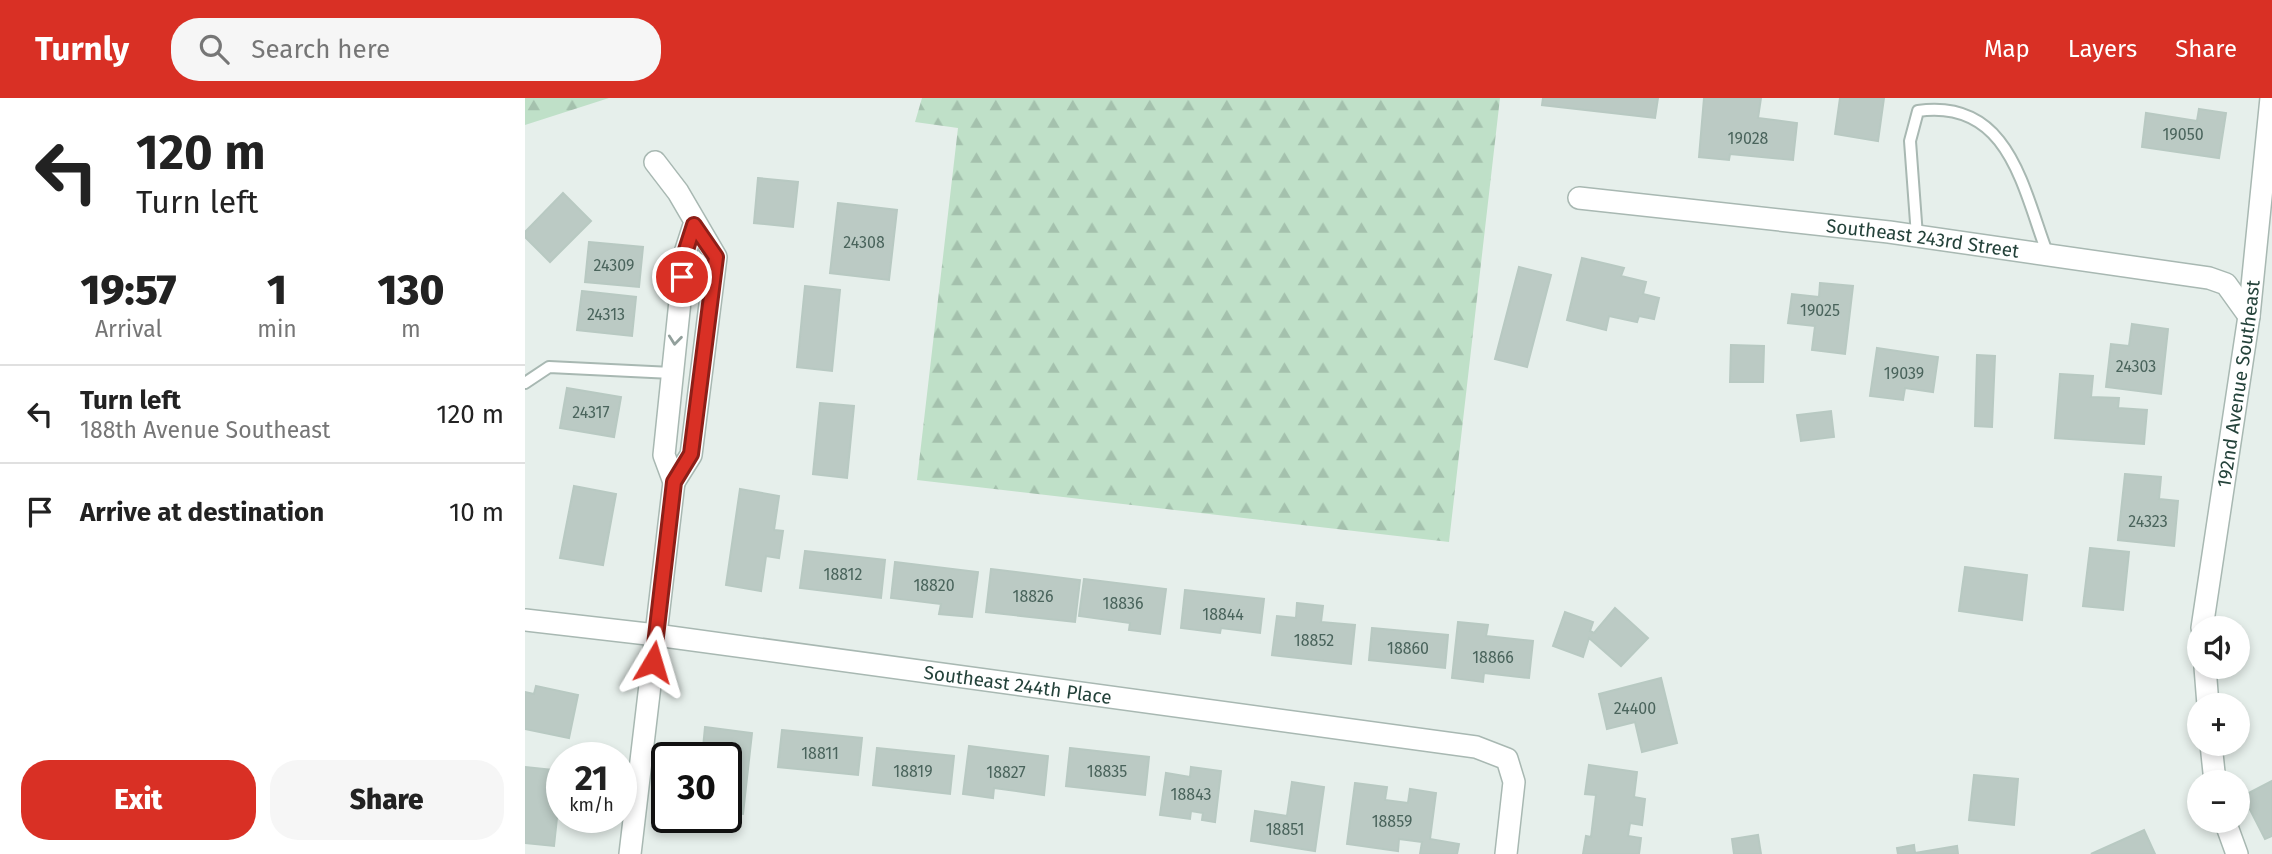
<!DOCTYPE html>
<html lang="en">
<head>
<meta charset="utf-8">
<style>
	body { margin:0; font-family:"Fira Sans",sans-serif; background:#f6f6f6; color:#222; height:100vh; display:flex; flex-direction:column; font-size:26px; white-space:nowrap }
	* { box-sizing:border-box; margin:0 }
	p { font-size:23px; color:#767676 }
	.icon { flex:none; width:38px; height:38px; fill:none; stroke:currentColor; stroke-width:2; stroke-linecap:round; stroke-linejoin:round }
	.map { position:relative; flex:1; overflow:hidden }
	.sheet { display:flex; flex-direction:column; background:#fff; width:525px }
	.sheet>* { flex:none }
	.top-card { background:#fff; color:#222; overflow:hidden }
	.controls { position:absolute; left:1662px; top:518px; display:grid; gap:14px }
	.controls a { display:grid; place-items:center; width:63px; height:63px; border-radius:50%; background:#fff; box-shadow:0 4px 10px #0003; font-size:35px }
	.speed { position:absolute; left:21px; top:644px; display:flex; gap:14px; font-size:35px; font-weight:700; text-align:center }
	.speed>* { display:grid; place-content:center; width:91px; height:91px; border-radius:50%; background:#fff; box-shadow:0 4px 10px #0003; line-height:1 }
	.speed small { font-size:18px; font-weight:400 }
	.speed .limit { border:4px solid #111; border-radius:10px; background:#fff; color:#111 }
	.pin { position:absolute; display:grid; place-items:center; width:60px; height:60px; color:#fff; margin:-30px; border:4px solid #fff; border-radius:50%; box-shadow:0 2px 7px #0007 }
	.me { position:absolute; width:77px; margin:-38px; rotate:7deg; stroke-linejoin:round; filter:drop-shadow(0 0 5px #0008) }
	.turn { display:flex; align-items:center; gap:24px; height:147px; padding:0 21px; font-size:32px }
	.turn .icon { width:91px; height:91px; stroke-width:2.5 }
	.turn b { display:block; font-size:49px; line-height:60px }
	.eta { display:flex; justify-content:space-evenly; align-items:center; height:119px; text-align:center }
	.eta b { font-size:42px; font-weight:800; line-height:49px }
	.cta { display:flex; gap:14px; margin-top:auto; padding:14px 21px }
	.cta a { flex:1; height:80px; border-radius:28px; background:#d93025; color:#fff; font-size:28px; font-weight:800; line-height:80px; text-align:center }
	.cta a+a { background:#f6f6f6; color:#222 }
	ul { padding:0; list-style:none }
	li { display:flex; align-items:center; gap:21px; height:98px; padding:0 21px; border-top:2px solid #e0e0e0 }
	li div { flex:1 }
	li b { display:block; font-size:26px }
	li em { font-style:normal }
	header { display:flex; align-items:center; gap:42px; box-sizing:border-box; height:98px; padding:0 35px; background:#d93025; color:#fff }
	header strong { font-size:33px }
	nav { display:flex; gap:38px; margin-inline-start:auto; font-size:24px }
	.search { width:490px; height:63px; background:#f6f6f6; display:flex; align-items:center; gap:18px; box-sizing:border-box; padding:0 24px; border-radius:28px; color:#767676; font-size:26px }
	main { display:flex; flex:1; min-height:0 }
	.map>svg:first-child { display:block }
	.forest { fill:url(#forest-firs) }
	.building { fill:#bbcac4; stroke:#b8c9c2; stroke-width:2 }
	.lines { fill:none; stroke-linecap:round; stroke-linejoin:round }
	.service-casing { stroke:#a8b8b2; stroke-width:14 }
	.minor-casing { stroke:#a8b8b2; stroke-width:24 }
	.service { stroke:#fff; stroke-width:10 }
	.minor { stroke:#fff; stroke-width:21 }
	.oneway { stroke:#92a09c }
	.route-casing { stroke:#8d1f18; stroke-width:18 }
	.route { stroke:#d93025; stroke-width:12 }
	.labels { text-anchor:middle; stroke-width:6; stroke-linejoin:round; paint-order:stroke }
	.number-label { font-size:16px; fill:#4a645c }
	.street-label { font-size:19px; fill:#24423a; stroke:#f7fbf9 }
</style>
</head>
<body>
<header>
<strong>Turnly</strong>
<div class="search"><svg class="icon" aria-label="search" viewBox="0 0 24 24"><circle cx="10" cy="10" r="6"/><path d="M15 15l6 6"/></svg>Search here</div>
<nav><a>Map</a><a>Layers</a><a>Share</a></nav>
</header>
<main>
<section class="sheet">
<div class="top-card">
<div class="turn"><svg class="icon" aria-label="left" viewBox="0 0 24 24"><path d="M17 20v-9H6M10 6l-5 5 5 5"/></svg><div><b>120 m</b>Turn left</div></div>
</div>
<div class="eta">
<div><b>19:57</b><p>Arrival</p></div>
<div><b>1</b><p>min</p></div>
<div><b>130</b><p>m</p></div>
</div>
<ul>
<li><svg class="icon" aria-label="left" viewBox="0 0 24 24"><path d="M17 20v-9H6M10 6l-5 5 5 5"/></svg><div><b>Turn left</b><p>188th Avenue Southeast</p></div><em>120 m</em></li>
<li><svg class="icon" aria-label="arrive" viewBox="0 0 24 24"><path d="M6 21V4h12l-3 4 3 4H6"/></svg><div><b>Arrive at destination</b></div><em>10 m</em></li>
</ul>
<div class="cta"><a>Exit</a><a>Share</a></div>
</section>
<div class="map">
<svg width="1747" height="756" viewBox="0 0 1747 756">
	<defs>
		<pattern id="forest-firs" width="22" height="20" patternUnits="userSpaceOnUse" patternTransform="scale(1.75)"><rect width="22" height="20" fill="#bfe0c8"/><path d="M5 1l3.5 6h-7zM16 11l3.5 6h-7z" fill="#a4c1ad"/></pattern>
	</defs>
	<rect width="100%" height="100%" fill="#e6efeb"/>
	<g class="forest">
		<path d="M0,0H84L0,27Z"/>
		<path d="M397,0H975L924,444L392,382L433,30L390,24Z"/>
	</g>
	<g class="building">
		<path d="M1018,0H1133L1130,20L1017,7Z"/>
		<path d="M1179,0H1236L1233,20L1272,25L1268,62L1205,56L1204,62L1174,59Z"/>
		<path d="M1315,0H1359L1353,43L1310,36Z"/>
		<path d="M1674,11L1701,15L1694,60L1617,49L1621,15L1672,23Z"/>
		<path d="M233,80L273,84L268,129L229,125Z"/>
		<path d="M38,95L66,123L25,164L0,139V134Z"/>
		<path d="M313,105L372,112L364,182L305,175Z"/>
		<path d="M64,144L118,149L114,189L60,184Z"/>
		<path d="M1057,160L1099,170L1096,178L1121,184L1118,196L1134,200L1129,221L1114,218L1112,224L1084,218L1081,232L1042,222Z"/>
		<path d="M994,169L1026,177L1002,269L970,261Z"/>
		<path d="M1295,185L1328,188L1320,256L1287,252L1290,228L1263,225L1267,196L1294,199Z"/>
		<path d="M280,188L315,192L307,273L272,269Z"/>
		<path d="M57,193L111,199L107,238L52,232Z"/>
		<path d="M1607,226L1643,231L1636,296L1581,289L1586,246L1604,248Z"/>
		<path d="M1206,247L1239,248L1238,284H1205Z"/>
		<path d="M1352,250L1413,259L1408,294L1380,290L1378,302L1345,298Z"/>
		<path d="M1452,257L1470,258L1467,329L1450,328Z"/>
		<path d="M1535,276L1568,278L1566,299L1594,300L1593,310L1622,312L1619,346L1530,340Z"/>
		<path d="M42,290L96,299L89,339L35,330Z"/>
		<path d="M295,305L329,308L322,380L288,376Z"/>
		<path d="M1306,313L1309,339L1276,343L1272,317Z"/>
		<path d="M1600,376L1636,379L1634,401L1653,403L1649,448L1593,442Z"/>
		<path d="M49,388L91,396L78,467L35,460Z"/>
		<path d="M215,391L254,398L249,432L258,433L254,460L241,458L236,493L201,487Z"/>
		<path d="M1565,450L1604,454L1598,512L1558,508Z"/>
		<path d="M280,453L360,462L356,500L275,490Z"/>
		<path d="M370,464L453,474L447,519L414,516L416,506L366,500Z"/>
		<path d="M1440,469L1502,477L1497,522L1434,513Z"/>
		<path d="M466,471L555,482L550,524L461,514Z"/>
		<path d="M559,481L641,491L635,536L604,532L605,525L554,518Z"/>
		<path d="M660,492L739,501L735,535L696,530L695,535L656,530Z"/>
		<path d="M772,505L798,508L796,524L830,527L826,566L747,557L752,518L771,520Z"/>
		<path d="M1090,510L1123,540L1096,568L1064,540L1058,559L1028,548L1040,514L1068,524L1065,533L1069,535Z"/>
		<path d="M933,524L963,527L961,538L1008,543L1004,580L959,575L958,584L927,580Z"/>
		<path d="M847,530L923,537L920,570L844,562Z"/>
		<path d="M1136,580L1152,645L1117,654L1110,624L1082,631L1074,596Z"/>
		<path d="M11,588L53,597L44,640L0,631V594L9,596Z"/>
		<path d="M180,629L227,635L218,716L201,714V660H177Z"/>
		<path d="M257,632L337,640L333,677L253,669Z"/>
		<path d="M444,648L523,658L519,697L469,690L468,700L438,696Z"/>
		<path d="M352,650L429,658L425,696L348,687Z"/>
		<path d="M545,650L624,659L620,697L541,688Z"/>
		<path d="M1064,667L1112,674L1109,699L1120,701L1117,727L1105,725L1103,738L1116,740L1114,756H1058L1061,738L1066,739L1071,697L1060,696Z"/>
		<path d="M0,669L37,673L29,748L0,745Z"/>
		<path d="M666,669L696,673L690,724L677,722L678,715L666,713L665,721L635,717L641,675L665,679Z"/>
		<path d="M1449,677L1493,681L1489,727L1444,722Z"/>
		<path d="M1747,683V738L1740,741L1718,698Z"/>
		<path d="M767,684L799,689L790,753L726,743L730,713L762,718Z"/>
		<path d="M830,685L862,689L860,702L883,705L885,691L911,695L905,741L934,746L932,756H895L897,744L874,741L873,753L822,746Z"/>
		<path d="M1619,732L1630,756H1566Z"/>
		<path d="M1233,737L1236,756H1209L1207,741Z"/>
		<path d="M1389,747L1390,755L1432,748L1433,756H1373L1372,750Z"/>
	</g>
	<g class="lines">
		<g class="service-casing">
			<g id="service">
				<path d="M1392,138L1385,43L1393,13C1485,0 1498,92 1523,157"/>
				<path d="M0,285L24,269L147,275"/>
			</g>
		</g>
		<g class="minor-casing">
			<g id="minor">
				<path d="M130,64L153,94L191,159L166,357L149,384L139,357L160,155L169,127"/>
				<path id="s1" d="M1054,100L1364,134L1684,180L1701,186L1724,218"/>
				<path id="s2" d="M0,522L131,537L951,649L982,661L989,684L981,756"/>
				<path id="s3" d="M1677,530L1724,218L1746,0"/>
				<path d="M1680,569L1683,607"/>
				<path d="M1686,646L1690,684"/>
				<path d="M1700,723L1712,756"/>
				<path d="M105,756L149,384"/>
			</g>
		</g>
		<use href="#service" class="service"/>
		<use href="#minor" class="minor"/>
	</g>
	<defs><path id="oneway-chevron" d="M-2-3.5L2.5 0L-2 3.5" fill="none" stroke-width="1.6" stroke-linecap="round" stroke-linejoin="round" transform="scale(1.75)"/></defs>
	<use class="oneway" href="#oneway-chevron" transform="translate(150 242) rotate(96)"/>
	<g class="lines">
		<g class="route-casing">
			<path id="route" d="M128,564L149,384L166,356L191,159L169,127L160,155L157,179"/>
		</g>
		<use href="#route" class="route"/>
	</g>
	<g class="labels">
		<g class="number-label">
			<text x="1658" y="42">19050</text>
			<text x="1223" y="46">19028</text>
			<text x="339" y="150">24308</text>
			<text x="89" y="173">24309</text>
			<text x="1295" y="218">19025</text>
			<text x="81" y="222">24313</text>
			<text x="1611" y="274">24303</text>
			<text x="1379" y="281">19039</text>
			<text x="66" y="320">24317</text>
			<text x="1623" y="429">24323</text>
			<text x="318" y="482">18812</text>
			<text x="409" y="493">18820</text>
			<text x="508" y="504">18826</text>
			<text x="598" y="511">18836</text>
			<text x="698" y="522">18844</text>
			<text x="789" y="548">18852</text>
			<text x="883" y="556">18860</text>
			<text x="968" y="565">18866</text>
			<text x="1110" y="616">24400</text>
			<text x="295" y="661">18811</text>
			<text x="388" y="679">18819</text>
			<text x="582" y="679">18835</text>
			<text x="481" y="680">18827</text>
			<text x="666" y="702">18843</text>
			<text x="867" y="729">18859</text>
			<text x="760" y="737">18851</text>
		</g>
		<g class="street-label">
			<text dy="7" stroke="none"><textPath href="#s1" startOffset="346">Southeast 243rd Street</textPath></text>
			<text dy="7" stroke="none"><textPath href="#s3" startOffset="247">192nd Avenue Southeast</textPath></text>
			<text dy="7" stroke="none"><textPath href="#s2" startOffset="497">Southeast 244th Place</textPath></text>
		</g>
	</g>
</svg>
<div class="controls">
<a><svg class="icon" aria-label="sound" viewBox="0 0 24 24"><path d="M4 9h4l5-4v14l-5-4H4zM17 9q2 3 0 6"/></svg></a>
<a>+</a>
<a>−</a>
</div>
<div class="speed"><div>21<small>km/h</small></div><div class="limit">30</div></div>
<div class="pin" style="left:157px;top:179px;background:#d93025"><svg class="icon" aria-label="arrive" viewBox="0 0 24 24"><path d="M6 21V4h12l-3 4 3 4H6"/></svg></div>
<svg class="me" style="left:128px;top:564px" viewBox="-20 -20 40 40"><path d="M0-17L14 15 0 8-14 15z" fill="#d93025" stroke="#fff" stroke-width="4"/></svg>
</div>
</main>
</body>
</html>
